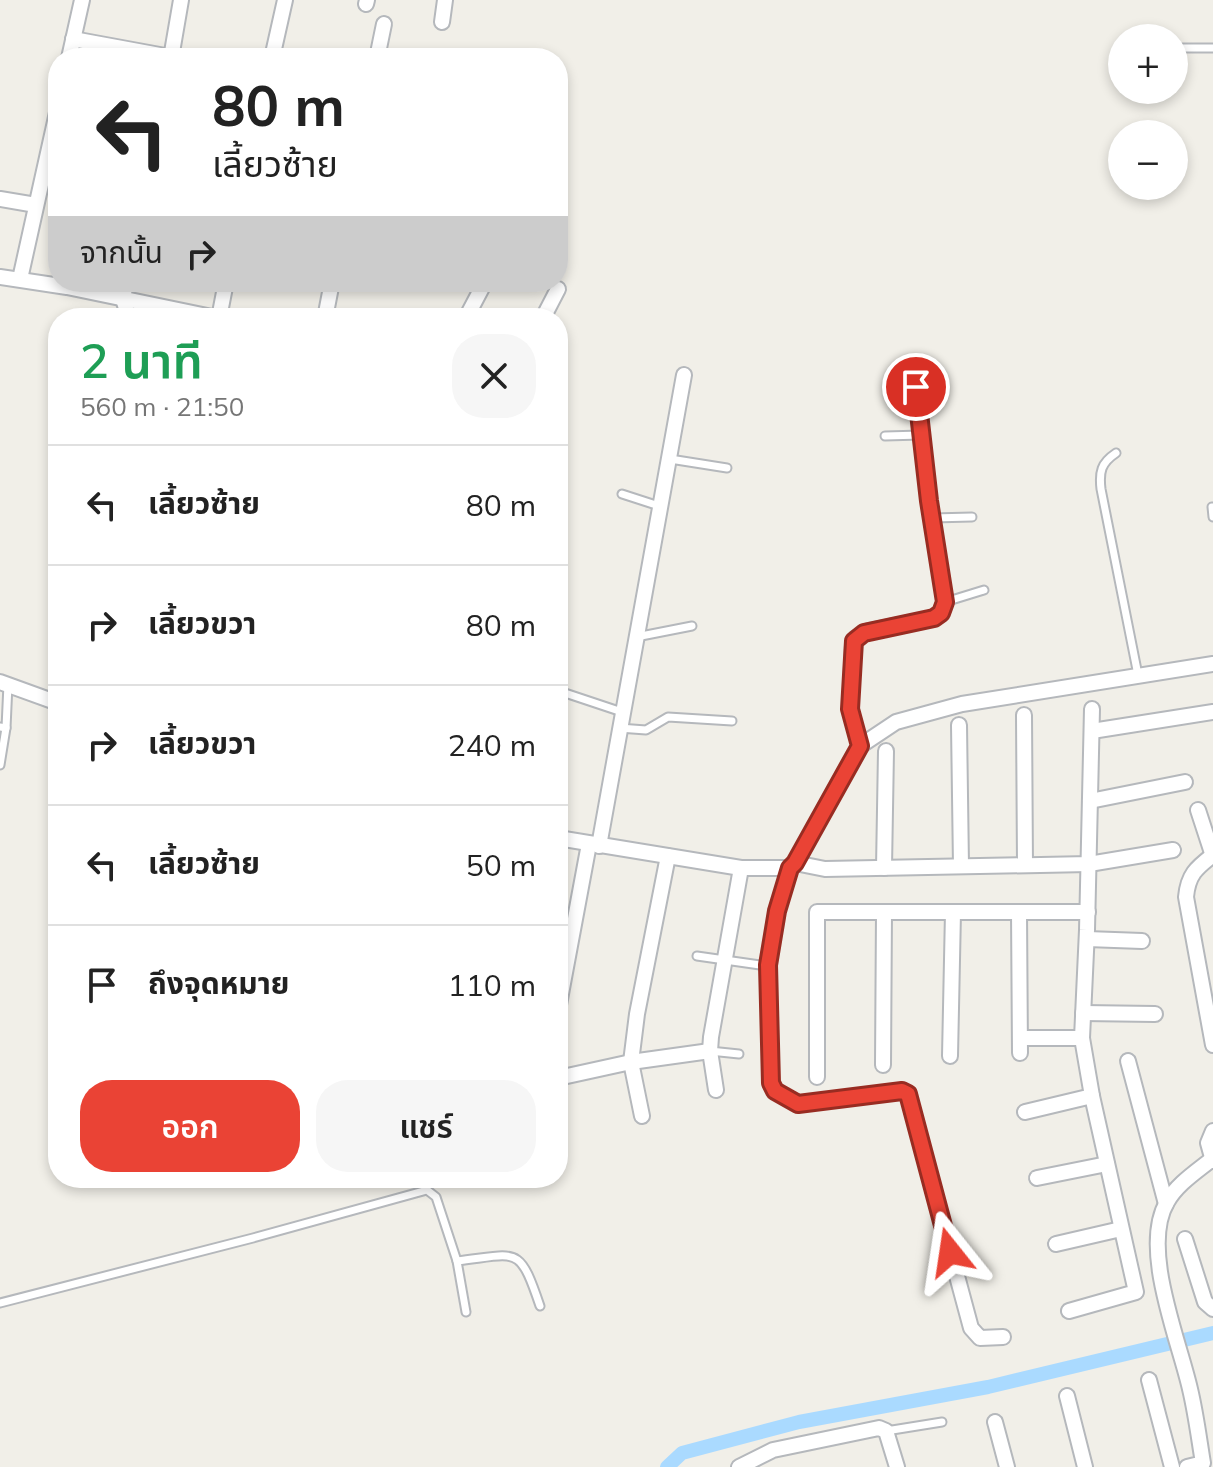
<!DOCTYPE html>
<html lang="th">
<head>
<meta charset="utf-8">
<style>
	body { margin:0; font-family:Mulish,"Noto Sans Thai",sans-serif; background:#f6f6f6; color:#222; height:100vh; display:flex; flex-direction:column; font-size:30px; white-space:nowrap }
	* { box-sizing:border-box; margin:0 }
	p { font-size:26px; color:#767676 }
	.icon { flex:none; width:44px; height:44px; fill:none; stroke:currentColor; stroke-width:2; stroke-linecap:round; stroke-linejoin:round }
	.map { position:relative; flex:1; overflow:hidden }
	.details { position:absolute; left:48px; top:308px; width:520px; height:880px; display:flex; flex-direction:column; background:#fff; border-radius:32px; box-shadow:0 4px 12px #0003 }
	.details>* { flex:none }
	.hud { position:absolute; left:48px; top:48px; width:520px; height:244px; border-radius:32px; box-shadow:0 4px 12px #0003; background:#fff; color:#222; overflow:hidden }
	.controls { position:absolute; left:1108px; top:24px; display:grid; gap:16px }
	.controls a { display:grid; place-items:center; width:80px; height:80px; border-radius:50%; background:#fff; box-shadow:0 4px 12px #0003; font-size:40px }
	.pin { position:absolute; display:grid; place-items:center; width:68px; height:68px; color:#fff; margin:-34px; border:4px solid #fff; border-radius:50%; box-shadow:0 2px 8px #0007 }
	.me { position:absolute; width:88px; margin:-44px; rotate:345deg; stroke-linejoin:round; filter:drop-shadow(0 0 6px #0008) }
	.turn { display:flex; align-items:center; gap:28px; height:168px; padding:0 32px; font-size:36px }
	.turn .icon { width:104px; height:104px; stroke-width:2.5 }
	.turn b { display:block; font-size:56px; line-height:68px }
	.then { display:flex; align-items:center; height:76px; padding:0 32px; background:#0003; gap:16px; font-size:30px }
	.round { display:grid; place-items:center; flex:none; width:84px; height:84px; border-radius:32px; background:#f6f6f6 }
	.summary { display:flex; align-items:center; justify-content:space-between; height:136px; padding:0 32px }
	h1 { font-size:48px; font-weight:600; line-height:60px; color:#1e9e55 }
	.action { display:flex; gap:16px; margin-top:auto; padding:16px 32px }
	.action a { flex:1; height:92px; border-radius:32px; background:#ea4335; color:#fff; font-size:32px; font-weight:600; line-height:92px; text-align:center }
	.action a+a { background:#f6f6f6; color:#222 }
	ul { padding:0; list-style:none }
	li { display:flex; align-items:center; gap:24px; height:120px; padding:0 32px; border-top:2px solid #e0e0e0 }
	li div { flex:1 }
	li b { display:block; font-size:30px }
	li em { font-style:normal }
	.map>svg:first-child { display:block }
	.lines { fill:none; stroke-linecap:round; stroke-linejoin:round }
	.canal { stroke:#aadaff; stroke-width:14 }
	.lane-casing { stroke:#b5b8bc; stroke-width:11 }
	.street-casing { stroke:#b5b8bc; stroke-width:18 }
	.lane { stroke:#fff; stroke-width:7 }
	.street { stroke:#fff; stroke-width:14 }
	.route-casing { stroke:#982c22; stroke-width:20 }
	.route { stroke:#ea4335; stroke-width:14 }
</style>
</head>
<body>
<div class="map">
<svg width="1213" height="1467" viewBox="0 0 1213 1467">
	<rect width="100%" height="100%" fill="#f1efe8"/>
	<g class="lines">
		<path class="canal" d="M667,1467L682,1453L799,1422L988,1387L1213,1333"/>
		<g class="lane-casing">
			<g id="lane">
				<path d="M1174,48H1213"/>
				<path d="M885,436L921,435"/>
				<path d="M1116,453C1101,463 1099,472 1101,489L1138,675"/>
				<path d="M670,459L727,468"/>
				<path d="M622,494L659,506"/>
				<path d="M1212,507L1213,517"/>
				<path d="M932,518L972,517"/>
				<path d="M945,602L984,590"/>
				<path d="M636,637L692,626"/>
				<path d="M562,692L622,712"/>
				<path d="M0,727L6,728L0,765"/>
				<path d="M6,728L8,684"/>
				<path d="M619,728L646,730L668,717L732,721"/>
				<path d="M697,956L760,965"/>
				<path d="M710,1051L739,1054"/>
				<path d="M457,1261L466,1312"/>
				<path d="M0,1303L253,1238L427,1190L436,1197L457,1261C518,1254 519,1244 540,1306"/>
				<path d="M886,1431L942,1422"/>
			</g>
		</g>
		<g class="street-casing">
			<g id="street">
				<path d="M366,4L367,0"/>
				<path d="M442,22L445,0"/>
				<path d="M73,39L176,58"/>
				<path d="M69,58L82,0"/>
				<path d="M171,58L181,0"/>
				<path d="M272,58L285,0"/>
				<path d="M377,58L384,24"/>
				<path d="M0,199L36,205"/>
				<path d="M0,277L67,287L217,318"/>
				<path d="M20,279L58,108"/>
				<path d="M126,282L123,299L129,318"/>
				<path d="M219,318L226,282"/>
				<path d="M325,318L332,282"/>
				<path d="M466,318L485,282"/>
				<path d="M543,318L558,289"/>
				<path d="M0,682L58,703"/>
				<path d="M1024,715L1025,865"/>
				<path d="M959,725L961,866"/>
				<path d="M1092,731L1213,712"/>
				<path d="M860,746L850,709L853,645L856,638L869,631L934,618L941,613L945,602L929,501L916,387"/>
				<path d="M1090,801L1185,782"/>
				<path d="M1198,810L1213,856"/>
				<path d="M558,838L741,868H790"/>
				<path d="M599,846L684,375"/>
				<path d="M1213,855C1196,868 1188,875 1186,897L1213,1045"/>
				<path d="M795,863L825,869L1089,864L1173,850"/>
				<path d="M884,868L886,751"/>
				<path d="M1019,912L1020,1053"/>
				<path d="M1087,939L1142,941"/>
				<path d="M558,1010L589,844"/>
				<path d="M1083,1013L1155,1014"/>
				<path d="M1020,1038H1082"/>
				<path d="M950,1056L953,912"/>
				<path d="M1128,1061L1166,1204"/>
				<path d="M883,1065L884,912"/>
				<path d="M817,1077V912H1088"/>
				<path d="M558,1078L631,1062L710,1051"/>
				<path d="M716,1090L710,1051L711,1037L741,868"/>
				<path d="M1025,1112L1092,1096"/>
				<path d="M642,1116L631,1062L637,1014L668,856"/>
				<path d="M1213,1131L1208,1143L1213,1161"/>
				<path d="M1037,1178L1107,1164"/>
				<path d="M1185,1239L1205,1302L1213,1309"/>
				<path d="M1056,1244L1121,1229"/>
				<path d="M1069,1311L1136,1292L1092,1096L1082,1038L1087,930L1092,709"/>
				<path d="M1003,1337L980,1338L971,1328L908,1094L902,1091L798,1104L775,1091L771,1083L768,965L777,911L790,868L795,863L860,746L896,722L962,704L1213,664"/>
				<path d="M1149,1380L1172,1467"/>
				<path d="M1067,1396L1085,1467"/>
				<path d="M995,1422L1007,1467"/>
				<path d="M739,1467L773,1450L879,1428L886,1431L897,1467"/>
				<path d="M1187,1467L1203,1463C1199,1439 1196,1414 1190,1389C1179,1340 1140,1248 1167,1202C1177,1184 1196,1172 1212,1159"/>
			</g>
		</g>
		<use href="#lane" class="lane"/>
		<use href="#street" class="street"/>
	</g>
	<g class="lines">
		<g class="route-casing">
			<path id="route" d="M916,387L929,501L945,602L941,613L934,618L864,633L854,641L850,709L860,746L795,863L790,868L777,911L768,965L771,1083L775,1091L798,1104L902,1091L908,1094L950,1252"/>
		</g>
		<use href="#route" class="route"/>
	</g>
</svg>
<div class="controls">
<a>+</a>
<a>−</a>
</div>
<div class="pin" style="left:916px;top:387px;background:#d93025"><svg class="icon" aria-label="arrive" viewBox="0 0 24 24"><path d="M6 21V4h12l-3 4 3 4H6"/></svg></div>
<svg class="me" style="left:950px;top:1252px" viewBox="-20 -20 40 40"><path d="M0-17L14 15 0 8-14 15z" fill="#ea4335" stroke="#fff" stroke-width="4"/></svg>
<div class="hud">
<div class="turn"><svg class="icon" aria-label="left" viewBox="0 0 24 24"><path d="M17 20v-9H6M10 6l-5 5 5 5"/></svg><div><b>80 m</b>เลี้ยวซ้าย</div></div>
<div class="then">จากนั้น<svg class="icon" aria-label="right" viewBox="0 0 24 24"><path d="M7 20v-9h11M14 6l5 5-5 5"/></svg></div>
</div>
<section class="details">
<div class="summary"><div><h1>2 นาที</h1><p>560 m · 21:50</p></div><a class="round"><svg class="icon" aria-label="close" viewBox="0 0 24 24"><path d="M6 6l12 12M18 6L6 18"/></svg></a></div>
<ul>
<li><svg class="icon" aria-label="left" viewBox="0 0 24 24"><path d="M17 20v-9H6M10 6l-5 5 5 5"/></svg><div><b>เลี้ยวซ้าย</b></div><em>80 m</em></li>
<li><svg class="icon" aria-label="right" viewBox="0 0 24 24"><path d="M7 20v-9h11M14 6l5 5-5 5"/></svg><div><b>เลี้ยวขวา</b></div><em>80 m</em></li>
<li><svg class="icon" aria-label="right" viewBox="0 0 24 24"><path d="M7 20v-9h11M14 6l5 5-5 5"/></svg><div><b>เลี้ยวขวา</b></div><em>240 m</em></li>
<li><svg class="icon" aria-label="left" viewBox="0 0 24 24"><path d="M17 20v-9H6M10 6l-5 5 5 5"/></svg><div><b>เลี้ยวซ้าย</b></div><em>50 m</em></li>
<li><svg class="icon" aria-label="arrive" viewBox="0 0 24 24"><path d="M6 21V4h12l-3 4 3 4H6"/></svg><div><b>ถึงจุดหมาย</b></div><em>110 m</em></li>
</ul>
<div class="action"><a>ออก</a><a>แชร์</a></div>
</section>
</div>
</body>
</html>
